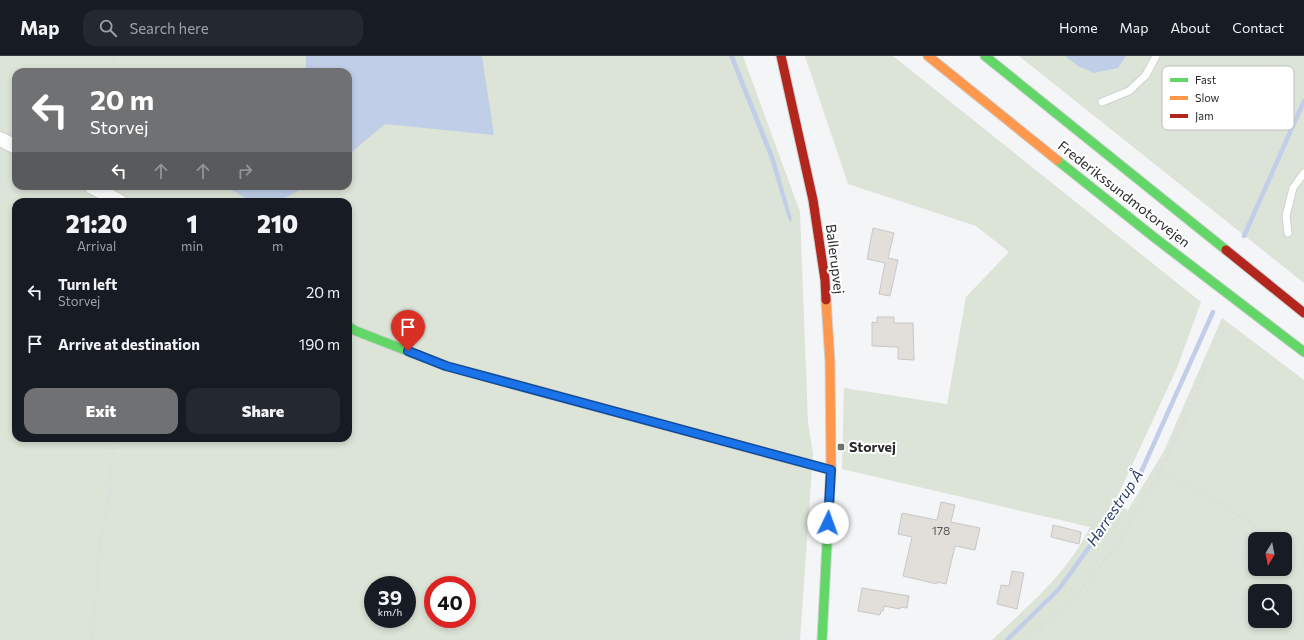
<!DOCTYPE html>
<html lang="en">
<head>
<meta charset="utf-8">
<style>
	body { margin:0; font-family:Commissioner,sans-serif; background:#242831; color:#f1f3f6; height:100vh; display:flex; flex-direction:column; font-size:15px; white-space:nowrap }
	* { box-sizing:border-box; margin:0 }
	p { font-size:13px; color:#9ea1a6 }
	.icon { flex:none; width:22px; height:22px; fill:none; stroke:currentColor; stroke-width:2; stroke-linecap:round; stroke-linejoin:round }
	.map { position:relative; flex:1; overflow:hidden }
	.side { position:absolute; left:12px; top:142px; width:340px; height:244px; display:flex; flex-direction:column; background:#171b24; border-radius:12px; box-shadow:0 2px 6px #0003 }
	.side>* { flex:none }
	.banner { position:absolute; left:12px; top:12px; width:340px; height:122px; border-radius:12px; box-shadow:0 2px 6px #0003; background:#707173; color:#fff; overflow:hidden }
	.needle { width:26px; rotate:190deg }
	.tools { position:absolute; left:1248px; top:476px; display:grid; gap:8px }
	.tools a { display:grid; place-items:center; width:44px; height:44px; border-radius:8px; background:#171b24; box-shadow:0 2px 6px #0003; font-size:20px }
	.speed { position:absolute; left:364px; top:520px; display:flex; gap:8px; font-size:20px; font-weight:700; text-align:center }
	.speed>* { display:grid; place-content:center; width:52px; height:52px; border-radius:50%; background:#171b24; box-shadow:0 2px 6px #0003; line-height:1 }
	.speed small { font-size:10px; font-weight:400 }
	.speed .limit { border:6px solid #d22; background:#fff; color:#111 }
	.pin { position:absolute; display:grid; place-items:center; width:34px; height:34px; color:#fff; margin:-41px -17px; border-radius:50% 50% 50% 0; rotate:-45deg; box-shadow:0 0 4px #0007 }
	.pin .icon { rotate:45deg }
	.me { position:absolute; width:44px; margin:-22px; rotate:3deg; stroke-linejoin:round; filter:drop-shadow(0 0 3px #0008) }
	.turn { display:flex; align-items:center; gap:14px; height:84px; padding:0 12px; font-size:18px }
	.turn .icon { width:52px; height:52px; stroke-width:2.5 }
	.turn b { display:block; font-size:28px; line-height:34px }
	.lanes { display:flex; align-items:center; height:38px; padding:0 12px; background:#0003; justify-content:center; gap:20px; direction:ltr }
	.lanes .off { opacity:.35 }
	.eta { display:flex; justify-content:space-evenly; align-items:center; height:68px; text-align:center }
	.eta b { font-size:24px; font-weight:800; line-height:28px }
	.cta { display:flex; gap:8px; margin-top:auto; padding:8px 12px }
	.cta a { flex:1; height:46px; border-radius:12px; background:#707173; color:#fff; font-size:16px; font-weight:800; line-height:46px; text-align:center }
	.cta a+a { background:#242831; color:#f1f3f6 }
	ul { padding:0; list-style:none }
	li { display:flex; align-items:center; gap:12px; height:52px; padding:0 12px }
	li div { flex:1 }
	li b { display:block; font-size:15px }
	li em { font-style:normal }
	header { display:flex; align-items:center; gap:24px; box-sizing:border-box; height:56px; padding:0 20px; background:#171b24; border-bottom:1px solid #363941 }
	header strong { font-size:19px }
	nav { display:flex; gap:22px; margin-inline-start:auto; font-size:14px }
	.search { width:280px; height:36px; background:#242831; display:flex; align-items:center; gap:10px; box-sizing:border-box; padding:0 14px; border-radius:12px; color:#9ea1a6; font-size:15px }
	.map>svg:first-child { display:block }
	.green { fill:#dce3d7; fill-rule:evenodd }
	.water { fill:#c0cee8 }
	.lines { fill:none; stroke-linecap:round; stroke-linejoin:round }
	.stream { stroke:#c0cee8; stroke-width:4.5 }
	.building { fill:#e2ded9; stroke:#c8c8c8 }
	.lane-casing { stroke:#cfd1d2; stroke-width:9 }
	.street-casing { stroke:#cfd1d2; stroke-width:16 }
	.fast-casing { stroke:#cfd1d2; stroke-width:11 }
	.slow-casing { stroke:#cfd1d2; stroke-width:11 }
	.jam-casing { stroke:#cfd1d2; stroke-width:11 }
	.path { stroke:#ddddde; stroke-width:2.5; stroke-dasharray:3 3; stroke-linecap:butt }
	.lane { stroke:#fdfefe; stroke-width:7 }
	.street { stroke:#fdfefe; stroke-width:14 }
	.fast { stroke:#63d668; stroke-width:9 }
	.slow { stroke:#ff974d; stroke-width:9 }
	.jam { stroke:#b3261e; stroke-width:9 }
	.route-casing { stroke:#114b97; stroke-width:10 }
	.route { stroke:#1a73e8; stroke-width:7 }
	.poi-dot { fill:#707173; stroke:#fff; stroke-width:1.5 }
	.labels { text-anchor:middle; stroke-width:4; stroke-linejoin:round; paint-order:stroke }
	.number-label { font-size:12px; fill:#595959 }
	.street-label { font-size:14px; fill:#292a2c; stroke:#fff }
	.poi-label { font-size:14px; font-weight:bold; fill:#292a2c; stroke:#fff; text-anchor:start }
	.water-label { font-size:15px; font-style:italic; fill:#273d6d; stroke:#fff }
	.key { fill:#fff; stroke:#bfbfc0; stroke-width:1 }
	.key-label { font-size:11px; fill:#292a2c }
</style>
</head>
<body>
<header>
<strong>Map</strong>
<div class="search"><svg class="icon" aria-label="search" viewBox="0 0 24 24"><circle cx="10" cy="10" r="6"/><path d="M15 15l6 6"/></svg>Search here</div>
<nav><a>Home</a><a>Map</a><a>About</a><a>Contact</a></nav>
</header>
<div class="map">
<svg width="1304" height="584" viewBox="0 0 1304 584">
	<rect width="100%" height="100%" fill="#f3f5f7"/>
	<g class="green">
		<path d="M0,0H743L800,156L808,367L813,397L800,584H0ZM16,16H348V130H16ZM16,146H348V382H16ZM373,529H407V563H373ZM433,529H467V563H433Z"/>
		<path d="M805,0H893L1201,246L1177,312L1114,448L1128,454L1164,395L1222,262L1304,324V584H992C1028,550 1068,517 1090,471L842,413L844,332L947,348L966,241L1009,196L976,170L848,128ZM1255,483H1285V513H1255ZM1255,535H1285V565H1255Z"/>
		<path d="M1019,0H1304V227Z"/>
	</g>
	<g class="water">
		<path d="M306,0H482L494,79L385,68L348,99V16H304L306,13Z"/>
		<path d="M729,0H734L775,103L792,163L790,166L788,162L770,103Z"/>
		<path d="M1065,0H1126L1118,12L1094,17L1078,10Z"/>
		<path d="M225,130H305C290,140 274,150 255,146C248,144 232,134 225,130Z"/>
	</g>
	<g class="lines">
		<g class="stream">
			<path d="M1244,180L1304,45"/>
			<path d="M1007,584L1059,533L1138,423L1213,256"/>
		</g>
	</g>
	<g class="building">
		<path d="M873,172L894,177L888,202L898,204L890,240L879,238L885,207L867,203Z"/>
		<path d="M877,261H894V267H913L914,304L898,303V291L872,290V266L877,267Z"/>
		<path d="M941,446L955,449L951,466L980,472L975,494L955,490L946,528L937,526V528L903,520L912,481L898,478L902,457L937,464Z"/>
		<path d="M1053,469L1081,476L1079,488L1051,481Z"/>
		<path d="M1012,515L1024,517L1017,553L997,548L1001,529L1009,530Z"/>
		<path d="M862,532L909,540L907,552L900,551V553L884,550L883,555H881L880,559L858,555Z"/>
	</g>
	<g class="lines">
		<g class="lane-casing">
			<g id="lane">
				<path d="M1102,46L1129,35L1146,19L1156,0"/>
				<path d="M1288,177L1286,160L1293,132L1304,117"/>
			</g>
		</g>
		<g class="street-casing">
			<g id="street">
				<path d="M0,83L16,91"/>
				<path d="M91,130L120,146"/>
			</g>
		</g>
		<g class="fast-casing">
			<g id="fast">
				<path d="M985,0L1226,194"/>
				<path d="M1057,104L1155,182L1304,296"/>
				<path d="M348,270L356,275L446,310L583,347"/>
				<path d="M782,401L831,414"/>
				<path d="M822,584L831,410"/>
			</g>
		</g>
		<g class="slow-casing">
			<g id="slow">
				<path d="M928,0L1057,104"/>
				<path d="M826,244L830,306L831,410"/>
				<path d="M583,347L782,401"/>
			</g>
		</g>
		<g class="jam-casing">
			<g id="jam">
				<path d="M781,0L813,144L825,224L826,244"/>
				<path d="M1226,194L1304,257"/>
			</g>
		</g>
		<g class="path">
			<path d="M109,16L114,0"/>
			<path d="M1158,418L1194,432L1244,463L1269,483"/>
			<path d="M1285,496L1304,511"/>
			<path d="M92,584L100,488L109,441L113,382"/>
			<path d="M1027,584L1077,538L1119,487L1166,404L1189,354L1208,307"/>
		</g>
		<use href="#lane" class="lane"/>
		<use href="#street" class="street"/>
		<use href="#fast" class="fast"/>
		<use href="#slow" class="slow"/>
		<use href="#jam" class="jam"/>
	</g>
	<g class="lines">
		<g class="route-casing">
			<path id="route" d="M408,295L446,310L831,414L828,467"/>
		</g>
		<use href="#route" class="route"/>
	</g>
	<rect class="poi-dot" x="837" y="387" width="8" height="8" rx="2"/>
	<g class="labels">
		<g class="number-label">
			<text x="941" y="479">178</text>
		</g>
		<g class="street-label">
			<text transform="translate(1124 138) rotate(38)" y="5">Frederikssundmotorvejen</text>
			<text transform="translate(835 203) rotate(83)" y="5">Ballerupvej</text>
		</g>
		<g class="poi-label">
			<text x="849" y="396">Storvej</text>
		</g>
		<g class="water-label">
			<text transform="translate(1115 452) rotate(-56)" y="5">Harrestrup Å</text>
		</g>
	</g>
	<rect x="1162" y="10" width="132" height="64" rx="6" class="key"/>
	<rect x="1170" y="22" width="18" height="4" fill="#63d668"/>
	<rect x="1170" y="40" width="18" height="4" fill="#ff974d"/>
	<rect x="1170" y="58" width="18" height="4" fill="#b3261e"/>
	<g class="key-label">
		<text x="1195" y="28">Fast</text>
		<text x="1195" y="46">Slow</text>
		<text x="1195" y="64">Jam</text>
	</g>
</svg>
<div class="tools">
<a><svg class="needle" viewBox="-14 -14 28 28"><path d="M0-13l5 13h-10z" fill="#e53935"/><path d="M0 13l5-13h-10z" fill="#9ea1a6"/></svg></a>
<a><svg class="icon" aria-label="search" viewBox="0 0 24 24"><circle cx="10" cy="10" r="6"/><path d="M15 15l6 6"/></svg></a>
</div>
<div class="speed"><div>39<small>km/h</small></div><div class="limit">40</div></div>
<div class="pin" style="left:408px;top:295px;background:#d93025"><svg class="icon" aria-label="arrive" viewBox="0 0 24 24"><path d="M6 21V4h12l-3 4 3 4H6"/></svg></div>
<svg class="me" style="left:828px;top:467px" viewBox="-20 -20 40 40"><circle r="19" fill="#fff"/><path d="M0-13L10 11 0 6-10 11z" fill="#1a73e8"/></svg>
<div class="banner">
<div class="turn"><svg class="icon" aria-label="left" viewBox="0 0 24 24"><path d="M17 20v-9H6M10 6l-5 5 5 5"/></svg><div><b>20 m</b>Storvej</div></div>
<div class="lanes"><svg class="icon" aria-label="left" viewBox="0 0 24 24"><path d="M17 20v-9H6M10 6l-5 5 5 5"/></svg><svg class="icon off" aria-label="ahead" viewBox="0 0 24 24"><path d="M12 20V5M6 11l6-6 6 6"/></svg><svg class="icon off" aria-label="ahead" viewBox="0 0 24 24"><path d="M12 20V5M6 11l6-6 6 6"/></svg><svg class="icon off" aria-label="right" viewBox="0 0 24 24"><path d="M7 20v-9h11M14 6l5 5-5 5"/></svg></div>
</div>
<section class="side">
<div class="eta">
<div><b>21:20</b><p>Arrival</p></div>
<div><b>1</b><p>min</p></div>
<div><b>210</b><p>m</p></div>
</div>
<ul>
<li><svg class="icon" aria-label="left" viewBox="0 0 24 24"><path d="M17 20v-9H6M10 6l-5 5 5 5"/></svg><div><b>Turn left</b><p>Storvej</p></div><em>20 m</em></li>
<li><svg class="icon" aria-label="arrive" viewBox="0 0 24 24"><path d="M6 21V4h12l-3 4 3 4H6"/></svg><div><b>Arrive at destination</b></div><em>190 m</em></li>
</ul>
<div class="cta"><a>Exit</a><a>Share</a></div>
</section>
</div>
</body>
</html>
